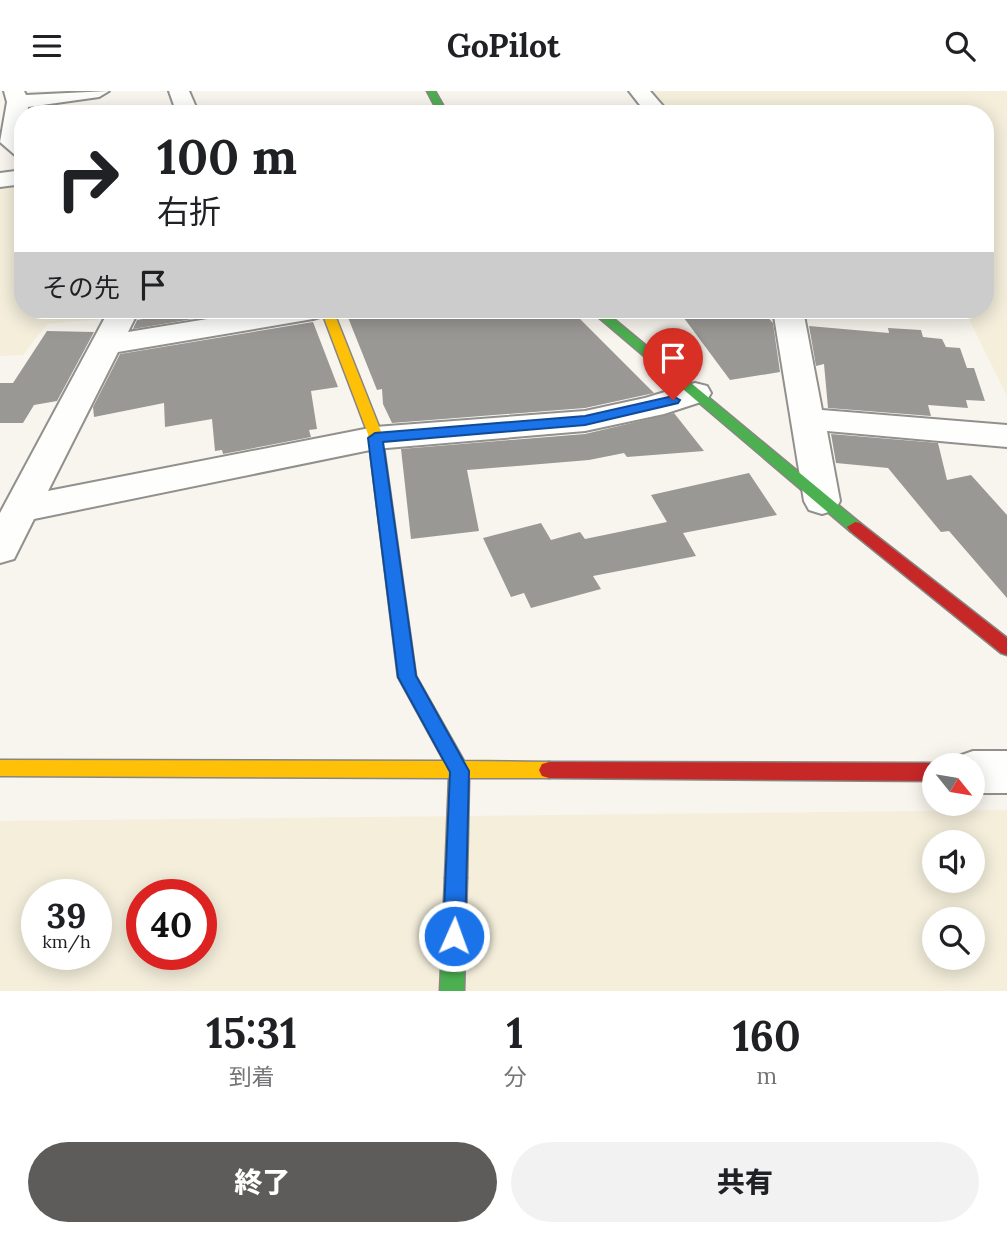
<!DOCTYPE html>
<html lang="ja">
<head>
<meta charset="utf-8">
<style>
	body { margin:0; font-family:Lora,"Noto Sans JP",serif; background:#f2f2f2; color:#202124; height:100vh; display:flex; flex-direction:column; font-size:26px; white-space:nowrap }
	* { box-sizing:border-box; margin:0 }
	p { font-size:23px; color:#757577 }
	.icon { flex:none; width:38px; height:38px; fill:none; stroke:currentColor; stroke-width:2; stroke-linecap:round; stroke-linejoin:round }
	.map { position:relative; height:900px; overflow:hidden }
	.side { display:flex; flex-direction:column; background:#fff; flex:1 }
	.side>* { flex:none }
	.banner { position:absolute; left:14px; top:14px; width:980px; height:214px; border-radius:28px; box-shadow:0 4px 18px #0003; background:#fff; color:#202124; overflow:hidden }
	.needle { width:46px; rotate:120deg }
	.controls { position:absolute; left:922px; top:662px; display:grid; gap:14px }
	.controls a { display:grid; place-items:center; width:63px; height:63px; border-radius:50%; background:#fff; box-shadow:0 4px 18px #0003; font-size:35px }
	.speed { position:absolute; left:21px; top:788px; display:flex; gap:14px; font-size:35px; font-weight:700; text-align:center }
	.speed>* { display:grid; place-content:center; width:91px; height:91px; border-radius:50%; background:#fff; box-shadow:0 4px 18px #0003; line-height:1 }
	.speed small { font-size:18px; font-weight:400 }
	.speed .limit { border:10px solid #d22; background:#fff; color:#111 }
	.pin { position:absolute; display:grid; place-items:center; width:60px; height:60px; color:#fff; margin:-72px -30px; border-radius:50% 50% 50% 0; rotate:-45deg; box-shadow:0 0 7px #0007 }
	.pin .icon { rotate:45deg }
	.me { position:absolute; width:77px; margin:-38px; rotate:2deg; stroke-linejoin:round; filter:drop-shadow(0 0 5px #0008) }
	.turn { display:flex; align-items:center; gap:24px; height:147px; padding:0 28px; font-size:32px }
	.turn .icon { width:91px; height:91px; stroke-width:2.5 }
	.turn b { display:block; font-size:49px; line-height:60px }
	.then { display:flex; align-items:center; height:66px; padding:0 28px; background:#0003; gap:14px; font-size:26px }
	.eta { display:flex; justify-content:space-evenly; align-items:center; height:119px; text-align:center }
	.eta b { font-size:42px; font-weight:800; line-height:49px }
	.primary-button { display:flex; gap:14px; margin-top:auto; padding:14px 28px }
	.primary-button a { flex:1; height:80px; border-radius:42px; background:#5d5c5a; color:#fff; font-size:28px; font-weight:800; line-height:80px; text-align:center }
	.primary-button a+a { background:#f2f2f2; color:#202124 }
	header { display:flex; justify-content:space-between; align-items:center; height:91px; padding:0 28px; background:#fff; font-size:32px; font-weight:800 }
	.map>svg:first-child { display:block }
	.farmland { fill:#f4eedb; fill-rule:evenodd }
	.building { fill:#9a9894 }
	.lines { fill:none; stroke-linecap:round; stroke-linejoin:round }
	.street-casing { stroke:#91908d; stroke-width:4 }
	.fast-casing { stroke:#888683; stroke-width:3 }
	.slow-casing { stroke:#888683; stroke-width:3 }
	.jam-casing { stroke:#888683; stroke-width:3 }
	.street { fill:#fefefc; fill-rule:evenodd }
	.fast { fill:#4caf50; fill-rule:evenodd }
	.slow { fill:#ffc107; fill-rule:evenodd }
	.jam { fill:#c62828; fill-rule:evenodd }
	.route { fill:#1a73e8; stroke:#114b97; stroke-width:2 }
</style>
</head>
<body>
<header><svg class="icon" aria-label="menu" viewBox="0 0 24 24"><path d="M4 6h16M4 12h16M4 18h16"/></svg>GoPilot<svg class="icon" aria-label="search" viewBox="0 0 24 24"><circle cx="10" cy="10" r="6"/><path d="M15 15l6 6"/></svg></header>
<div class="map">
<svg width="1007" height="900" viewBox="0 0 1007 900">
	<rect width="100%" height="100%" fill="#f8f5ee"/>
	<g class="farmland">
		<path d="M653,0H1007V305L968,226L886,219H985V23H672Z"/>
		<path d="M23,92V118L13,143H23V219H108L102,228L47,233L23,264L0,265V95Z"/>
		<path d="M1007,719V900H0V730ZM934,751H973V789H934ZM37,803H96V863H37ZM142,803H201V863H142ZM934,828H973V866H934Z"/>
	</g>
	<g class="building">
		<path d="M192,219H247L133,238L137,229Z"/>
		<path d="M345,219H571L654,302L585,317L392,332L383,313L382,298L377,299Z"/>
		<path d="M678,219H761L773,232L780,281L730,289Z"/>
		<path d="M313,231L338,296L311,300L317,338L309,339L311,346L223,363L222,359L215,360L212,328L165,336L164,312L94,326L93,316L120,263Z"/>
		<path d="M809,235L889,242L888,237L921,239L923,246L942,248L946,256L960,257L967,277H974L985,310L966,309L968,317L928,314L931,325L828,317L824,273L816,275Z"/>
		<path d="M47,240L94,241L57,310L34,314L23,332H0V292H13Z"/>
		<path d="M674,322L704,360L627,366L624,362L589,369L467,379L479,440L411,448L401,358L585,343Z"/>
		<path d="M831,343L938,352L947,389L971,384L1007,424V507L949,440L941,441L888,377L836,372Z"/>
		<path d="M749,382L777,424L683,442L696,465L593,485L601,498L531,517L524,502L511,506L483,447L541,432L551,449L580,441L585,448L667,431L651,404Z"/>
	</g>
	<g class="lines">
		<g class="street-casing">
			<g id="street">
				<path d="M4,0H24L26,4L109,0L99,6L28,16L27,23H23V66L15,64L0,51L7,11Z"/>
				<path d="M169,0H189L199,23H177Z"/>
				<path d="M629,0H650L670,23H647Z"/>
				<path d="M23,79V93L0,96V82Z"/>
				<path d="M109,219H139L128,241L262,219H328L323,225L313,228L118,261L48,400L375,336L585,320L645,307L695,292L707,295L711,302L707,309L664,323L585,340L375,358L34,428L14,468L0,472V422Z"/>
				<path d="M773,219H803L822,319L1007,334V356L827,340L840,410L835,419L822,423L809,419L804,410Z"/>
				<path d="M973,660H1007V702H973V674H953L956,666Z"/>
			</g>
		</g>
		<g class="fast-casing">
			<g id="fast">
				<path d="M427,0H435L448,23H439Z"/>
				<path d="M590,219H603L860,432L863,436L860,440H850Z"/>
				<path d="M456,777L463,780L467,787L464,900H440L445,787L449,780Z"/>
			</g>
		</g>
		<g class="slow-casing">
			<path id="slow" d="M321,219H333L382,343L416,585L464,670L549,671L556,673L559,679L556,685L549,687H469L467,787L463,794L456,797L449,794L445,787L449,687L0,685V669L444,670L398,586L368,343Z"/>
		</g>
		<g class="jam-casing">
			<g id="jam">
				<path d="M855,431L860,432L1007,547V564L1001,562L850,440L847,436Z"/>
				<path d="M549,671L934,672L937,674H934V690L549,687L542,685L539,679L542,673Z"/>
			</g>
		</g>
		<use href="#street" class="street"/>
		<use href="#fast" class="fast"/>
		<use href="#slow" class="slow"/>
		<use href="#jam" class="jam"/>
	</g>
	<path class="route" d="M673,305L680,309L678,312L585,334L383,351L416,585L469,680L465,845L462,853L454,856L446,853L443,845L450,681L398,586L368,347L375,342L585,325Z"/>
</svg>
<div class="controls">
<a><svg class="needle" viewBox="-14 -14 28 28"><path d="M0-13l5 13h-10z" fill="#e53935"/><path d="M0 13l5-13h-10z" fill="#757577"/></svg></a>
<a><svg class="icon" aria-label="sound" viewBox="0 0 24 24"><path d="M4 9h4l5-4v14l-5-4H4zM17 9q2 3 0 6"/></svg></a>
<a><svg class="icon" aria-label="search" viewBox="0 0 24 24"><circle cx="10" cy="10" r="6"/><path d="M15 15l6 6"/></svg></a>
</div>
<div class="speed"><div>39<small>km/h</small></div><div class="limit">40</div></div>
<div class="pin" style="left:673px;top:309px;background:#d93025"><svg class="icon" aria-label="arrive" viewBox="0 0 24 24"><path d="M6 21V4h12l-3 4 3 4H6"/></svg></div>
<svg class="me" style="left:454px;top:845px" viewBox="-20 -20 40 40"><circle r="17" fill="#1a73e8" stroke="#fff" stroke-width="3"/><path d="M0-11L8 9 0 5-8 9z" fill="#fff"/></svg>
<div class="banner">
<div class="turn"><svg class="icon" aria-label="right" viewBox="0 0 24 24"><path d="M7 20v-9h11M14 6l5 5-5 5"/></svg><div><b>100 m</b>右折</div></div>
<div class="then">その先<svg class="icon" aria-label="arrive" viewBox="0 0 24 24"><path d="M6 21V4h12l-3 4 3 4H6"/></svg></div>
</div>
</div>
<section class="side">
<div class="eta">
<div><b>15:31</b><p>到着</p></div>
<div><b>1</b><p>分</p></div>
<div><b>160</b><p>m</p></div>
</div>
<div class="primary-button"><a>終了</a><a>共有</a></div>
</section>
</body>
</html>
